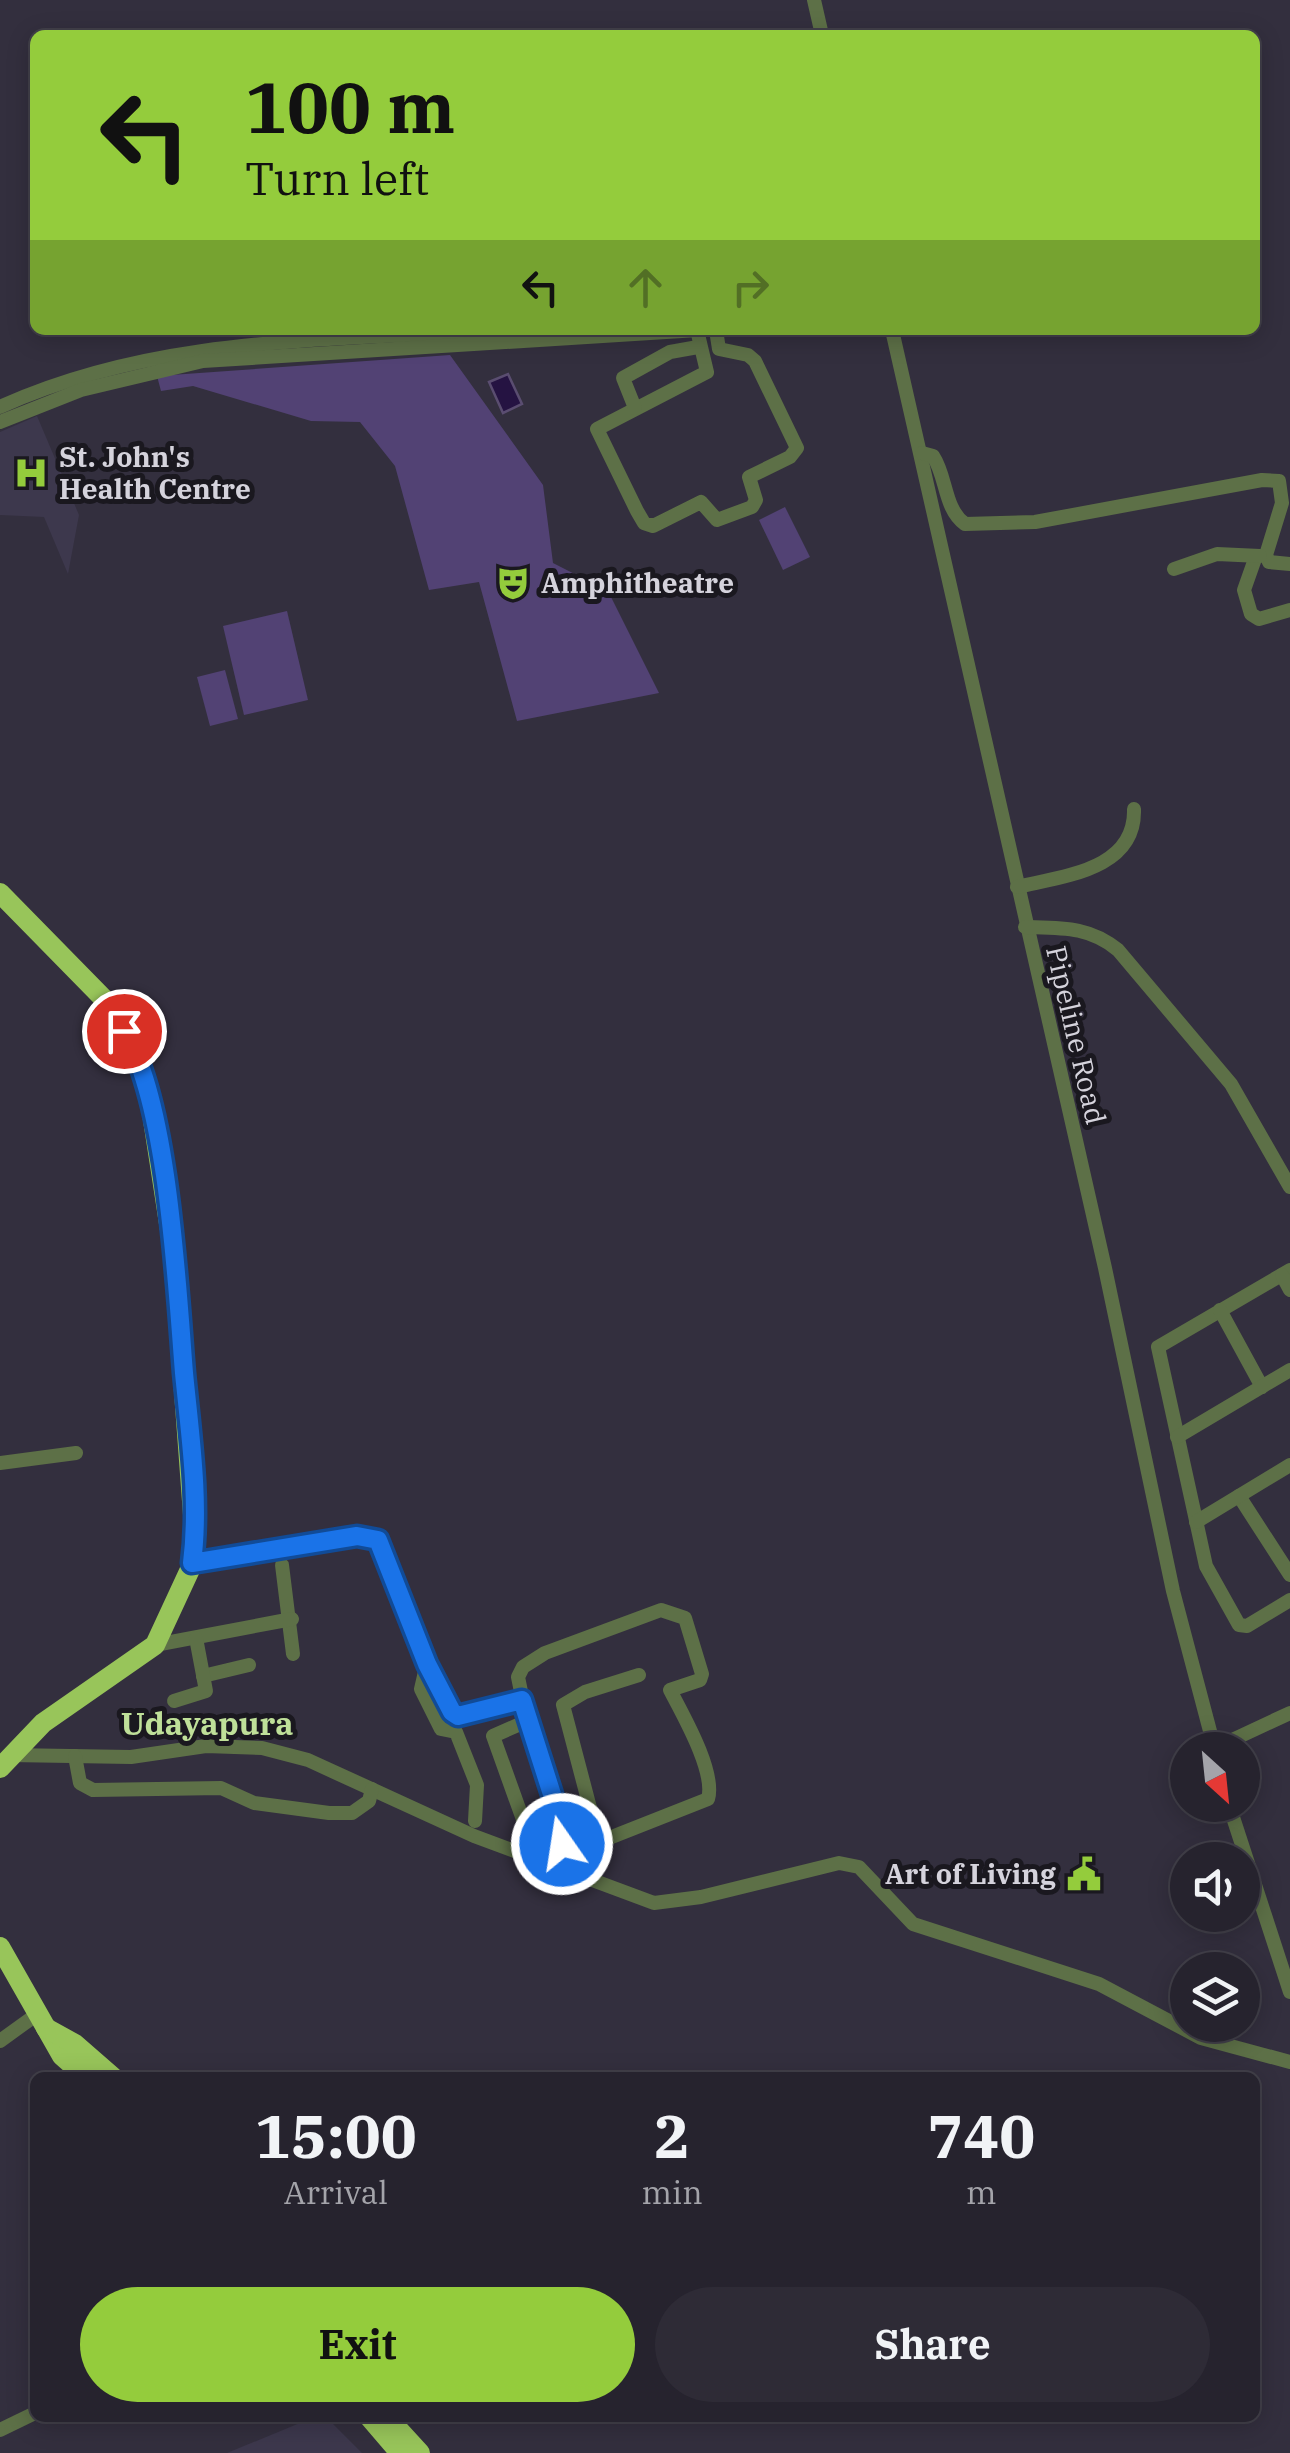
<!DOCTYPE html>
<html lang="en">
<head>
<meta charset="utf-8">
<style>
	body { margin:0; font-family:"IBM Plex Serif",serif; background:#2e2b36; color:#f1f3f6; height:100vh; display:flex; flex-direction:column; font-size:38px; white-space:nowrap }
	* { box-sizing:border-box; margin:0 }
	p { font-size:32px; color:#a4a4aa }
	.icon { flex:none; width:55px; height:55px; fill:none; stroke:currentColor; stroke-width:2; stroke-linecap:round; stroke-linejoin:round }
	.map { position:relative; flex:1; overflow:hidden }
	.sheet { position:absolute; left:30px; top:2072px; width:1230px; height:350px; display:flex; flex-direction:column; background:#26232e; border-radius:15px; box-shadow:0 5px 25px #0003,0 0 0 2px #42404a }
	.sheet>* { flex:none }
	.guide { position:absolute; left:30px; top:30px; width:1230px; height:305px; border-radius:15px; box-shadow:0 5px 25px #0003,0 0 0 2px #42404a; background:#94cc3c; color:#111; overflow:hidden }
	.needle { width:65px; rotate:153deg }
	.fabs { position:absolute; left:1170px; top:1732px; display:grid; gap:20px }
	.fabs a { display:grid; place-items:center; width:90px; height:90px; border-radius:50%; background:#26232e; box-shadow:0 5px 25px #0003,0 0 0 2px #42404a; font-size:50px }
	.pin { position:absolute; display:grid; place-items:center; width:85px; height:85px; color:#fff; margin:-42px; border:5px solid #fff; border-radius:50%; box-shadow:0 2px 10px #0007 }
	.me { position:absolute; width:110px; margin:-55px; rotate:347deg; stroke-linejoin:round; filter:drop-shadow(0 0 8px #0008) }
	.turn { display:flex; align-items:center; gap:35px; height:210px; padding:0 50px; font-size:45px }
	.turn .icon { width:130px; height:130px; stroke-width:2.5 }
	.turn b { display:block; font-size:70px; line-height:85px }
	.lanes { display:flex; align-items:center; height:95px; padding:0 50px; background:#0003; justify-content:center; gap:50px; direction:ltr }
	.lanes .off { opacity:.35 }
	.eta { display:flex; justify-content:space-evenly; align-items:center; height:170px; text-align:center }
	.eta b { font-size:60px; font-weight:800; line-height:70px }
	.action { display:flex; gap:20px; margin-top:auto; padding:20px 50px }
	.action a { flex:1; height:115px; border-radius:60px; background:#94cc3c; color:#111; font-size:40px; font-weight:800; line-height:115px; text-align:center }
	.action a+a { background:#2e2b36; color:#f1f3f6 }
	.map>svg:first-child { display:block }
	.built { fill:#3d384d }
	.green { fill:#524274 }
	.water { fill:#251342; stroke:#5a4d70; stroke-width:2.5 }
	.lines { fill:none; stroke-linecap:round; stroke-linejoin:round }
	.minor { stroke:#5d7047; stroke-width:14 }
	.highway { stroke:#98c55a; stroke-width:20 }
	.route-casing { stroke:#114b97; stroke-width:25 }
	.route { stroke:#1a73e8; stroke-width:18 }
	.labels { text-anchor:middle; stroke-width:10; stroke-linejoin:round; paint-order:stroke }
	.poi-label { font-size:28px; font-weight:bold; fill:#d5d3dc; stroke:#1a181f; text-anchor:start }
	.street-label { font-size:28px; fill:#d5d3dc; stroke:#1a181f }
	.quarter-label { font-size:32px; font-weight:bold; fill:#bfe099; stroke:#1a181f }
</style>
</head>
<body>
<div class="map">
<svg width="1290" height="2453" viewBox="0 0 1290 2453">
	<rect width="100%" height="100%" fill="#332f3e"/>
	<g class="built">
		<path d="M37,416L79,515L68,574L44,517L0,515V432Z"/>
		<path d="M312,2418H327L362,2453H227Z"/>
	</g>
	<g class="green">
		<path d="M450,355L543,485L553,563L608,591L659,693L517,721L479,582L429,590L395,466L360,422L311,421L193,386L161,391L157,376Z"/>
		<path d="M785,507L810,557L783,570L759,520Z"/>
		<path d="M287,611L308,700L244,715L223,626Z"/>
		<path d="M225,670L238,719L210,726L197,677Z"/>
	</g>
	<path class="water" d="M508,374L522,404L503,413L489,382Z"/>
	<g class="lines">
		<g class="minor">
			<path d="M814,0L822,35"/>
			<path d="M697,330L707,372L597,429L637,511L644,523L653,526L701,502L717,520L752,507L756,500L749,477L790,457L797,448L755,361L748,355L719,349L716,330"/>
			<path d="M892,330L1105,1268L1173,1591L1215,1750"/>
			<path d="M0,407C158,335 331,341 501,330"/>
			<path d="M635,408L623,378L670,352L698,347"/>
			<path d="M0,422L81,390L203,361L698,330"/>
			<path d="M922,453L933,456C947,477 944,509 965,524L1035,522L1262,480L1279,481L1282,503L1266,555L1269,562L1290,564"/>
			<path d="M1256,556L1244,590L1251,614L1259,619L1290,610"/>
			<path d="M1174,569L1217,554L1260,556"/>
			<path d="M1017,887C1063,876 1136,870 1134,809"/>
			<path d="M1025,927C1061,928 1089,926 1118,950L1231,1084L1290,1187"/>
			<path d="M1290,1270L1158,1347L1206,1566L1239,1625L1247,1626L1290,1600"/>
			<path d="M1282,1275L1290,1290"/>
			<path d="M1220,1310L1262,1387"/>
			<path d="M1177,1437L1290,1370"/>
			<path d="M0,1463L76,1453"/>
			<path d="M1239,1496L1290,1575"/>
			<path d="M1196,1522L1290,1465"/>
			<path d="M193,1563L357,1536L378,1540L419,1637L427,1663L421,1689L441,1729L456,1732L477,1785L475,1821"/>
			<path d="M282,1565L293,1654"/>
			<path d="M155,1645L292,1619"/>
			<path d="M427,1663L458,1716L522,1700"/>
			<path d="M203,1676L249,1665"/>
			<path d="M174,1701L206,1691L196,1638"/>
			<path d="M527,1721L493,1736L526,1828L599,1842L708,1799C716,1772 683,1715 670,1690L700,1680L702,1674L685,1618L661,1610L545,1653L523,1667L518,1677L527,1721L564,1832L557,1868"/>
			<path d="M1215,1748L1290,1713"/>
			<path d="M10,1755L131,1757L206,1746L262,1748L308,1760L474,1836L654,1903L701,1897L839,1863L859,1867L913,1924L1099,1984L1201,2038L1290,2062"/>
			<path d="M75,1756L80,1783L93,1790L221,1788L254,1803L329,1813H352L369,1801L372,1789"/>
			<path d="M1229,1805L1290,1992"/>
			<path d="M587,1879L599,1842L563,1705L585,1692L639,1675"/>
			<path d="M0,2041L36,2015"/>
			<path d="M0,2430L35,2413"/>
		</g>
		<g class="highway">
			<path d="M0,893L103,998L131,1043L149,1094L174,1256L195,1542L193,1563L155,1645L43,1723L0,1768"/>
			<path d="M0,1947L62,2056L87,2078"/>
			<path d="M46,2028L75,2044L114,2078"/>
			<path d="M370,2418L400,2453"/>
			<path d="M388,2418L420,2453"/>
		</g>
	</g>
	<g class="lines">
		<g class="route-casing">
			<path id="route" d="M124,1031C168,1102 177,1286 184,1373C190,1435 200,1501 192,1563L357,1536L378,1540L427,1664L452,1712L458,1716L522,1700L564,1832L562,1844"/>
		</g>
		<use href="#route" class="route"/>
	</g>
	<defs>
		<g id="hospital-bare" transform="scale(2.7)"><path d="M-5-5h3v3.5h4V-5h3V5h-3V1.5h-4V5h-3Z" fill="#94cc3c" stroke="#1a181f" stroke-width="2.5" paint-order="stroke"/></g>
		<g id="theatre-bare" transform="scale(2.7)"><path d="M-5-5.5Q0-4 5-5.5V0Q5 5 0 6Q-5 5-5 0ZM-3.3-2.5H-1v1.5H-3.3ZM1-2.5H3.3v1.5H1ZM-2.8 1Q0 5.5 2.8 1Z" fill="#94cc3c" stroke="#1a181f" stroke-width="2.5" paint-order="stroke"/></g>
		<g id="civic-bare" transform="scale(2.7)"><path d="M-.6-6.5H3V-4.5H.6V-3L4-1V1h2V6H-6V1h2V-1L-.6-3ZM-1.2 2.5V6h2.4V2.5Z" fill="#94cc3c" stroke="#1a181f" stroke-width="2.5" paint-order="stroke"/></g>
	</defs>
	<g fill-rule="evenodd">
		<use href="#hospital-bare" x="31" y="473"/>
		<use href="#theatre-bare" x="513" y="583"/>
		<use href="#civic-bare" x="1084" y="1874"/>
	</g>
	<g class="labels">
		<g class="poi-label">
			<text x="59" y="467">St. John's<tspan x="59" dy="32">Health Centre</tspan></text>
			<text x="541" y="593">Amphitheatre</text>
			<text x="1056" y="1884" text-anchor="end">Art of Living</text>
		</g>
		<g class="street-label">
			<text transform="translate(1076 1035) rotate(77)" y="10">Pipeline Road</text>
		</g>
		<g class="quarter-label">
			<text x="207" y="1735">Udayapura</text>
		</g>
	</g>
</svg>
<div class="fabs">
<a><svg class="needle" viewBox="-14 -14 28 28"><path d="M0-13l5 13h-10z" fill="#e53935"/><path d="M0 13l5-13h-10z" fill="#a4a4aa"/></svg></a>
<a><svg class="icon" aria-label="sound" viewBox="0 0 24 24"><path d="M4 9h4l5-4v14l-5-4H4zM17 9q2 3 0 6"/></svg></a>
<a><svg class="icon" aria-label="layers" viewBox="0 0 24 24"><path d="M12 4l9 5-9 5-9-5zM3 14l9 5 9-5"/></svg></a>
</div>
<div class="pin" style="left:124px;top:1031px;background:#d93025"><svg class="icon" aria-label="arrive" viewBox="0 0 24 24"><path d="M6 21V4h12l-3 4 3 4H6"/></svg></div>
<svg class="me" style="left:562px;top:1844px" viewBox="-20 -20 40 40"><circle r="17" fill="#1a73e8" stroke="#fff" stroke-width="3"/><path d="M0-11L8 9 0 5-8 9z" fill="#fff"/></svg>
<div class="guide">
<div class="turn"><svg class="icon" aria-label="left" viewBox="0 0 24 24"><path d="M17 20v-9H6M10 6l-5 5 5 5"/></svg><div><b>100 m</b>Turn left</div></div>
<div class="lanes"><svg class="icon" aria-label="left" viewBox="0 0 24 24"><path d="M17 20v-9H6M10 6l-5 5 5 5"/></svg><svg class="icon off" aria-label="ahead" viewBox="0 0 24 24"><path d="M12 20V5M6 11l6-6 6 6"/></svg><svg class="icon off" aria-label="right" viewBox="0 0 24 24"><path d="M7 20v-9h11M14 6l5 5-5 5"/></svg></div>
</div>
<section class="sheet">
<div class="eta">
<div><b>15:00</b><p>Arrival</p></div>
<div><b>2</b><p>min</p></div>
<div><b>740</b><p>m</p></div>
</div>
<div class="action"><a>Exit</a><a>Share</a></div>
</section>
</div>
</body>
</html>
